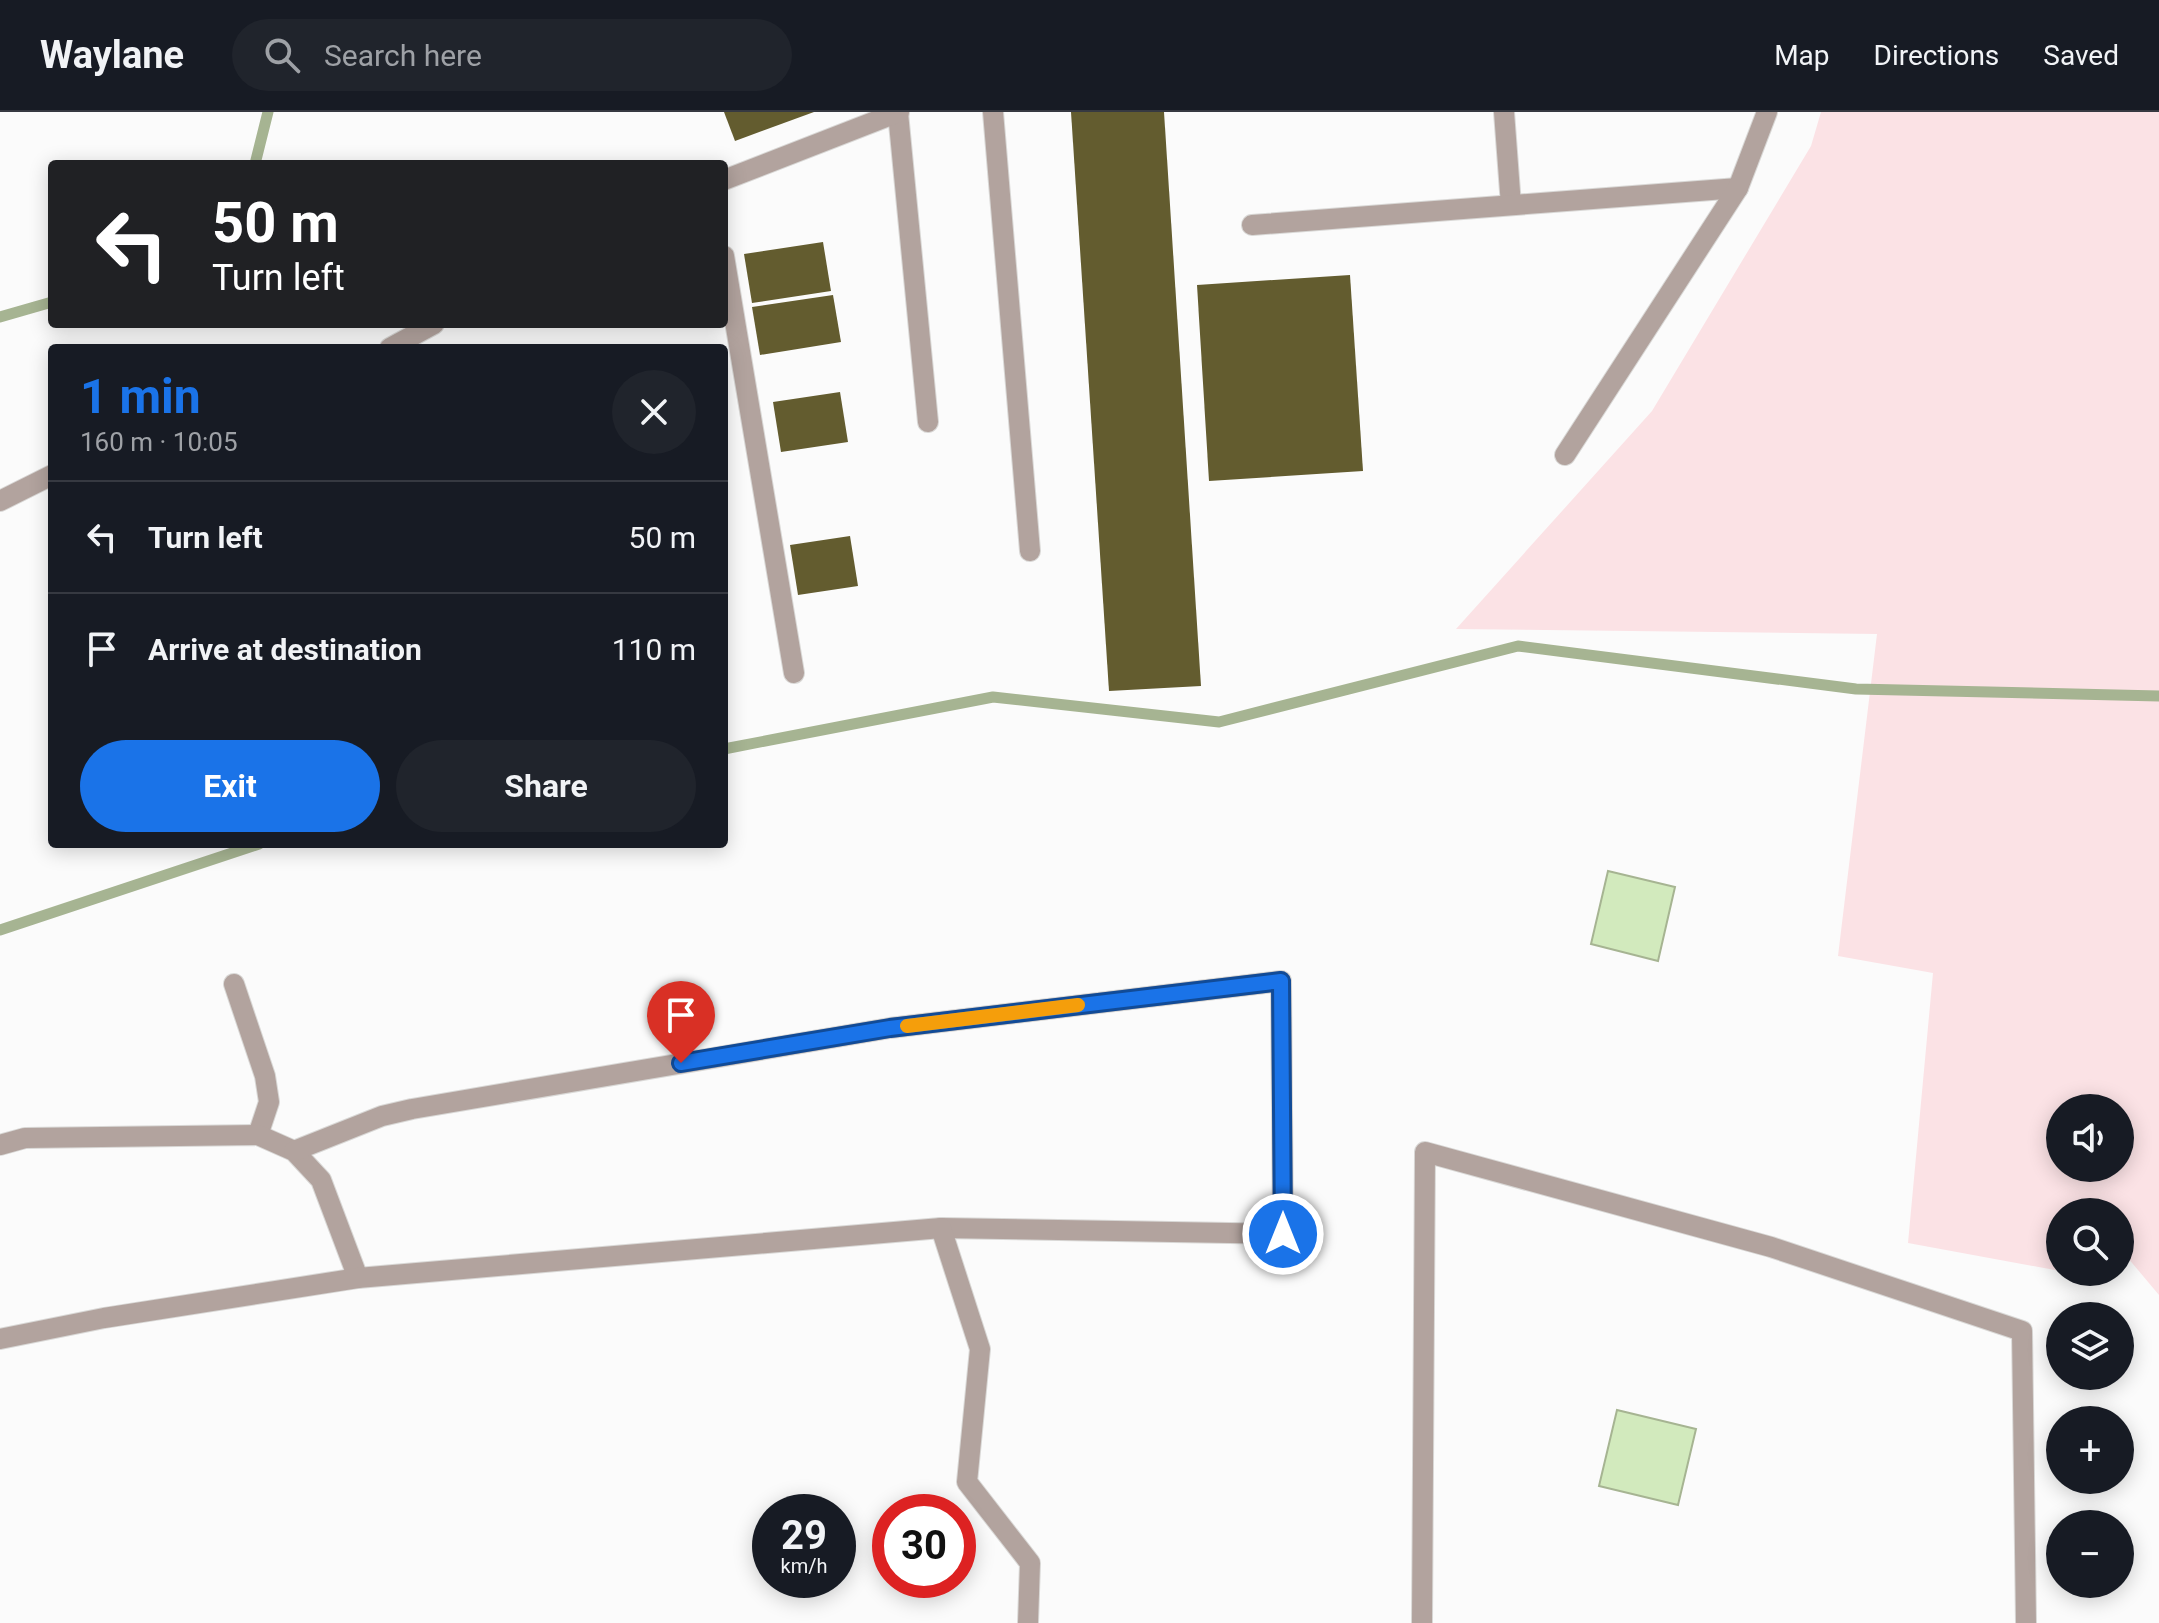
<!DOCTYPE html>
<html lang="en">
<head>
<meta charset="utf-8">
<style>
	body { margin:0; font-family:Roboto,sans-serif; background:#20242c; color:#f1f3f6; height:100vh; display:flex; flex-direction:column; font-size:30px; white-space:nowrap }
	* { box-sizing:border-box; margin:0 }
	p { font-size:26px; color:#9ea1a6 }
	.icon { flex:none; width:44px; height:44px; fill:none; stroke:currentColor; stroke-width:2; stroke-linecap:round; stroke-linejoin:round }
	.map { position:relative; flex:1; overflow:hidden }
	.sheet { position:absolute; left:48px; top:232px; width:680px; height:504px; display:flex; flex-direction:column; background:#171b24; border-radius:8px; box-shadow:0 4px 20px #0003 }
	.sheet>* { flex:none }
	.banner { position:absolute; left:48px; top:48px; width:680px; height:168px; border-radius:8px; box-shadow:0 4px 20px #0003; background:#202124; color:#fff; overflow:hidden }
	.controls { position:absolute; left:2046px; top:982px; display:grid; gap:16px }
	.controls a { display:grid; place-items:center; width:88px; height:88px; border-radius:50%; background:#171b24; box-shadow:0 4px 20px #0003; font-size:40px }
	.speed { position:absolute; left:752px; top:1382px; display:flex; gap:16px; font-size:40px; font-weight:700; text-align:center }
	.speed>* { display:grid; place-content:center; width:104px; height:104px; border-radius:50%; background:#171b24; box-shadow:0 4px 20px #0003; line-height:1 }
	.speed small { font-size:20px; font-weight:400 }
	.speed .limit { border:12px solid #d22; background:#fff; color:#111 }
	.pin { position:absolute; display:grid; place-items:center; width:68px; height:68px; color:#fff; margin:-82px -34px; border-radius:50% 50% 50% 0; rotate:-45deg; box-shadow:0 0 8px #0007 }
	.pin .icon { rotate:45deg }
	.me { position:absolute; width:88px; margin:-44px; rotate:0deg; stroke-linejoin:round; filter:drop-shadow(0 0 6px #0008) }
	.turn { display:flex; align-items:center; gap:28px; height:168px; padding:0 32px; font-size:36px }
	.turn .icon { width:104px; height:104px; stroke-width:2.5 }
	.turn b { display:block; font-size:56px; line-height:68px }
	.round { display:grid; place-items:center; flex:none; width:84px; height:84px; border-radius:42px; background:#20242c }
	.headline { display:flex; align-items:center; justify-content:space-between; height:136px; padding:0 32px }
	h1 { font-size:48px; font-weight:700; line-height:60px; color:#1a73e8 }
	.button { display:flex; gap:16px; margin-top:auto; padding:16px 32px }
	.button a { flex:1; height:92px; border-radius:48px; background:#1a73e8; color:#fff; font-size:32px; font-weight:700; line-height:92px; text-align:center }
	.button a+a { background:#20242c; color:#f1f3f6 }
	ul { padding:0; list-style:none }
	li { display:flex; align-items:center; gap:24px; height:112px; padding:0 32px; border-top:2px solid #363941 }
	li div { flex:1 }
	li b { display:block; font-size:30px }
	li em { font-style:normal }
	header { display:flex; align-items:center; gap:48px; box-sizing:border-box; height:112px; padding:0 40px; background:#171b24; border-bottom:2px solid #363941 }
	header strong { font-size:38px }
	nav { display:flex; gap:44px; margin-inline-start:auto; font-size:28px }
	.search { width:560px; height:72px; background:#20242c; display:flex; align-items:center; gap:20px; box-sizing:border-box; padding:0 28px; border-radius:44px; color:#9ea1a6; font-size:30px }
	.map>svg:first-child { display:block }
	.green { fill:#fbe2e5; fill-rule:evenodd }
	.water { fill:#d2eabd; stroke:#a6b492; stroke-width:2 }
	.lines { fill:none; stroke-linecap:round; stroke-linejoin:round }
	.stream { stroke:#a6b492; stroke-width:11 }
	.building { fill:#635c2f }
	.service-casing { stroke:#d9d8d6; stroke-width:22 }
	.minor-casing { stroke:#d9d8d6; stroke-width:22 }
	.service { stroke:#b2a39e; stroke-width:20 }
	.minor { stroke:#b2a39e; stroke-width:20 }
	.route-casing { stroke:#114b97; stroke-width:20 }
	.route { stroke:#1a73e8; stroke-width:14 }
	.slow { stroke:#f59e0b; stroke-width:14 }
</style>
</head>
<body>
<header>
<strong>Waylane</strong>
<div class="search"><svg class="icon" aria-label="search" viewBox="0 0 24 24"><circle cx="10" cy="10" r="6"/><path d="M15 15l6 6"/></svg>Search here</div>
<nav><a>Map</a><a>Directions</a><a>Saved</a></nav>
</header>
<div class="map">
<svg width="2159" height="1511" viewBox="0 0 2159 1511">
	<rect width="100%" height="100%" fill="#fbfbfb"/>
	<path class="green" d="M1821,0H2159V1183L2122,1139L2120,1140V1100H2060V1159L1908,1131L1933,861L1838,844L1877,522L1456,517L1652,299L1811,34ZM2060,996H2120V1056H2060Z"/>
	<g class="water">
		<path d="M1608,759L1675,775L1658,849L1591,832Z"/>
		<path d="M1617,1298L1696,1317L1678,1393L1599,1374Z"/>
	</g>
	<g class="lines">
		<g class="stream">
			<path d="M255,52L268,0"/>
			<path d="M0,205L52,190"/>
			<path d="M724,637L993,585L1219,610L1518,534L1856,577L2159,584"/>
			<path d="M0,818L259,732"/>
		</g>
	</g>
	<g class="building">
		<path d="M724,0H814L735,29Z"/>
		<path d="M1071,0H1164L1201,574L1109,579Z"/>
		<path d="M823,130L831,179L752,191L744,142Z"/>
		<path d="M1350,163L1363,359L1209,369L1197,173Z"/>
		<path d="M833,183L841,230L760,243L752,195Z"/>
		<path d="M840,280L848,330L781,340L773,290Z"/>
		<path d="M850,424L858,474L798,483L790,433Z"/>
	</g>
	<g class="lines">
		<g class="service-casing">
			<g id="service">
				<path d="M993,0L1030,439"/>
				<path d="M898,1L928,310"/>
			</g>
		</g>
		<g class="minor-casing">
			<g id="minor">
				<path d="M1504,0L1511,93"/>
				<path d="M724,68L899,0"/>
				<path d="M1252,113L1738,76"/>
				<path d="M724,144L794,561"/>
				<path d="M390,236L434,212"/>
				<path d="M1565,343L1738,76L1767,0"/>
				<path d="M0,389L52,363"/>
				<path d="M234,872L265,964L269,990L258,1023"/>
				<path d="M0,1033L25,1026L258,1023L294,1039L321,1068L358,1166"/>
				<path d="M294,1039L382,1004L412,997L890,916L1281,869L1283,1122L941,1116"/>
				<path d="M0,1227L104,1206L358,1166L941,1116L980,1237L967,1370L1030,1451L1028,1511"/>
				<path d="M1422,1511L1425,1040L1771,1135L2022,1219L2026,1511"/>
			</g>
		</g>
		<use href="#service" class="service"/>
		<use href="#minor" class="minor"/>
	</g>
	<g class="lines">
		<g class="route-casing">
			<path id="route" d="M681,951L890,916L1281,869L1283,1122"/>
		</g>
		<use href="#route" class="route"/>
		<path class="slow" d="M907,914L1078,893"/>
	</g>
</svg>
<div class="controls">
<a><svg class="icon" aria-label="sound" viewBox="0 0 24 24"><path d="M4 9h4l5-4v14l-5-4H4zM17 9q2 3 0 6"/></svg></a>
<a><svg class="icon" aria-label="search" viewBox="0 0 24 24"><circle cx="10" cy="10" r="6"/><path d="M15 15l6 6"/></svg></a>
<a><svg class="icon" aria-label="layers" viewBox="0 0 24 24"><path d="M12 4l9 5-9 5-9-5zM3 14l9 5 9-5"/></svg></a>
<a>+</a>
<a>−</a>
</div>
<div class="speed"><div>29<small>km/h</small></div><div class="limit">30</div></div>
<div class="pin" style="left:681px;top:951px;background:#d93025"><svg class="icon" aria-label="arrive" viewBox="0 0 24 24"><path d="M6 21V4h12l-3 4 3 4H6"/></svg></div>
<svg class="me" style="left:1283px;top:1122px" viewBox="-20 -20 40 40"><circle r="17" fill="#1a73e8" stroke="#fff" stroke-width="3"/><path d="M0-11L8 9 0 5-8 9z" fill="#fff"/></svg>
<div class="banner">
<div class="turn"><svg class="icon" aria-label="left" viewBox="0 0 24 24"><path d="M17 20v-9H6M10 6l-5 5 5 5"/></svg><div><b>50 m</b>Turn left</div></div>
</div>
<section class="sheet">
<div class="headline"><div><h1>1 min</h1><p>160 m · 10:05</p></div><a class="round"><svg class="icon" aria-label="close" viewBox="0 0 24 24"><path d="M6 6l12 12M18 6L6 18"/></svg></a></div>
<ul>
<li><svg class="icon" aria-label="left" viewBox="0 0 24 24"><path d="M17 20v-9H6M10 6l-5 5 5 5"/></svg><div><b>Turn left</b></div><em>50 m</em></li>
<li><svg class="icon" aria-label="arrive" viewBox="0 0 24 24"><path d="M6 21V4h12l-3 4 3 4H6"/></svg><div><b>Arrive at destination</b></div><em>110 m</em></li>
</ul>
<div class="button"><a>Exit</a><a>Share</a></div>
</section>
</div>
</body>
</html>
